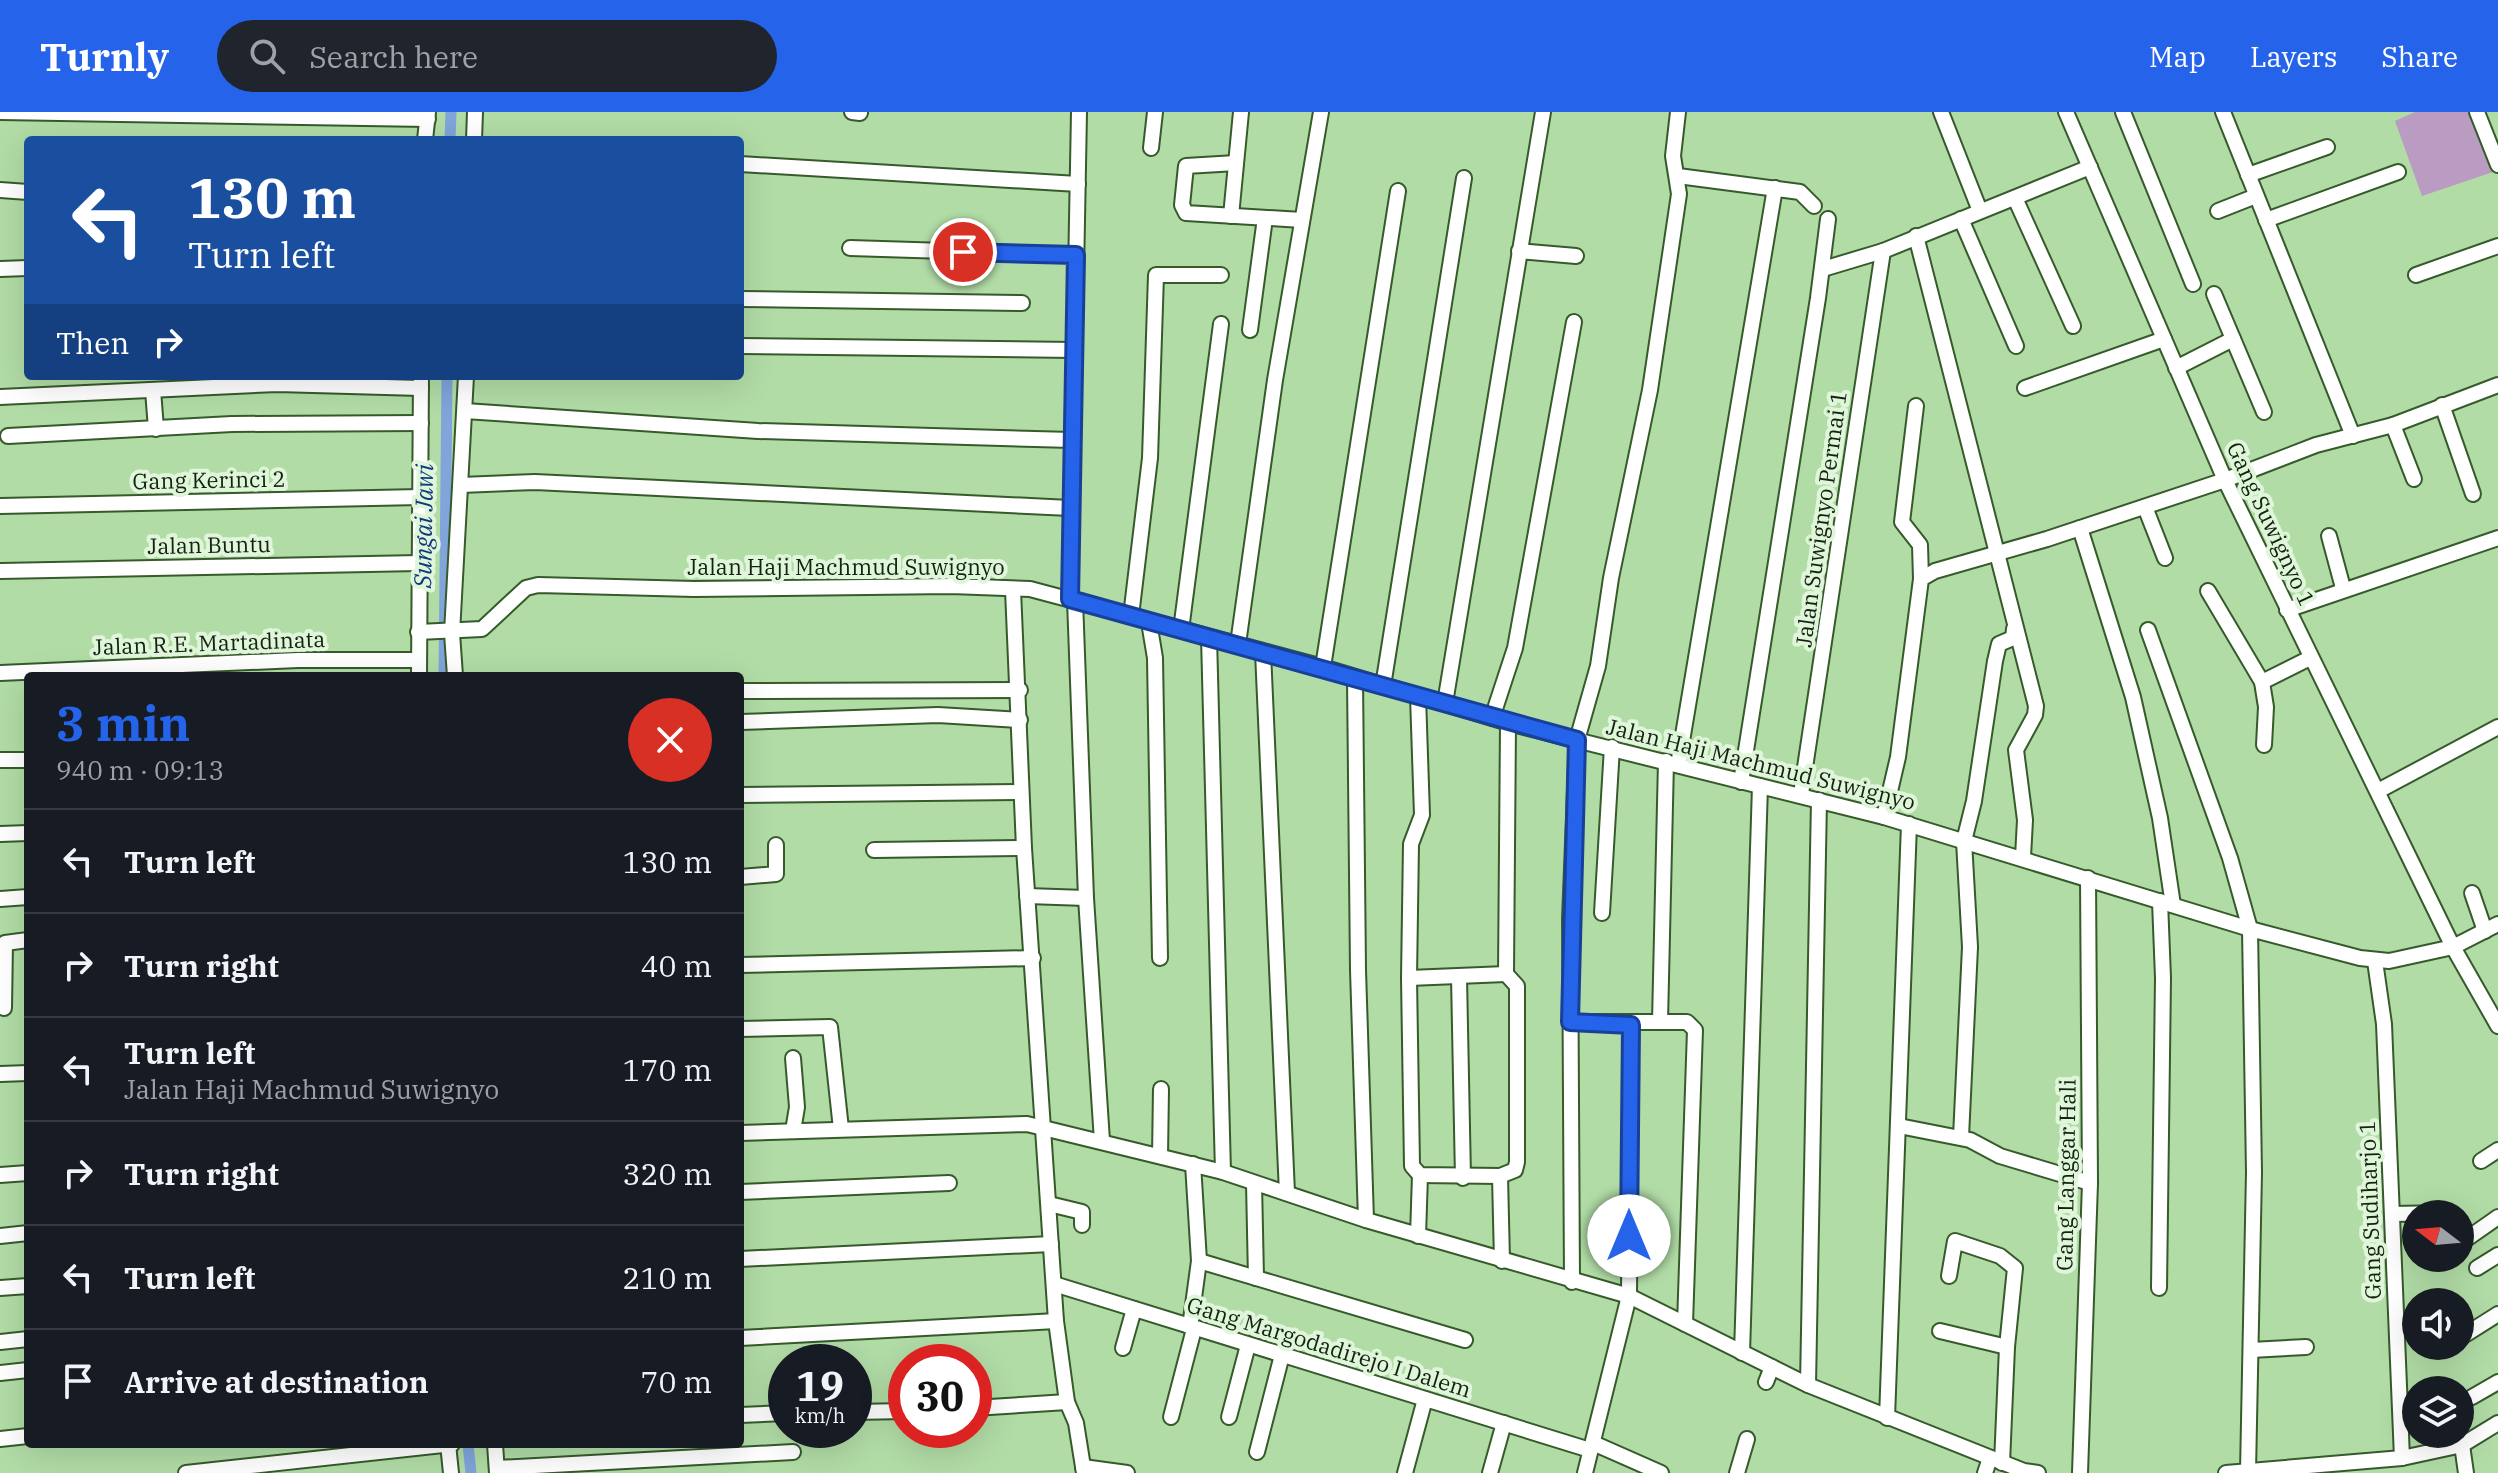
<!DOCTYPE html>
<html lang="en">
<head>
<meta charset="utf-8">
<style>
	body { margin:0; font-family:"IBM Plex Serif",serif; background:#20242c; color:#f1f3f6; height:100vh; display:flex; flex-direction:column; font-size:30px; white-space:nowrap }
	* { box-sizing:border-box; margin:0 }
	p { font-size:26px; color:#9ea1a6 }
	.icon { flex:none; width:44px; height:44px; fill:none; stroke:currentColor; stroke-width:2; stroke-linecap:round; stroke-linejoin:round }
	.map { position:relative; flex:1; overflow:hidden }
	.details { position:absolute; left:24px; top:560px; width:720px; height:776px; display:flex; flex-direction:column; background:#171b24; border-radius:8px; box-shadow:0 8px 32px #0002 }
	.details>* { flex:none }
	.hud { position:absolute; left:24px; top:24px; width:720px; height:244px; border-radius:8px; box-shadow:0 8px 32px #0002; background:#1a4fa0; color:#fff; overflow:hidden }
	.needle { width:52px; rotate:286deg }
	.controls { position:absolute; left:2402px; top:1088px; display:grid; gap:16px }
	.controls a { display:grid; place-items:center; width:72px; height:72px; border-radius:50%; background:#171b24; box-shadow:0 8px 32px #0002; font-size:40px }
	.speed { position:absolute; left:768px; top:1232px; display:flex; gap:16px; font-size:40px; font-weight:700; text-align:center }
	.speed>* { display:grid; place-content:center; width:104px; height:104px; border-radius:50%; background:#171b24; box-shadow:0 8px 32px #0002; line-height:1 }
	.speed small { font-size:20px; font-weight:400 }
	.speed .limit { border:12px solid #d22; background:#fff; color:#111 }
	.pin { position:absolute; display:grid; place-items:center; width:68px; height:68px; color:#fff; margin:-34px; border:4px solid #fff; border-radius:50%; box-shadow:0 2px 8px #0007 }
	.me { position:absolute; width:88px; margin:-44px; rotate:0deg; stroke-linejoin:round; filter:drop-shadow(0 0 6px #0008) }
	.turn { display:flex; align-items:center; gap:28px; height:168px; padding:0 32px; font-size:36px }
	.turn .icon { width:104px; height:104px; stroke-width:2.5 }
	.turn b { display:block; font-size:56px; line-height:68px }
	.then { display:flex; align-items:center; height:76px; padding:0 32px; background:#0003; gap:16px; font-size:30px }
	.round { display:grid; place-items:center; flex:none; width:84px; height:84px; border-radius:42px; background:#20242c }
	.summary { display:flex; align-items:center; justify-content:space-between; height:136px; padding:0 32px }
	h1 { font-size:48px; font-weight:800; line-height:60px; color:#2563eb }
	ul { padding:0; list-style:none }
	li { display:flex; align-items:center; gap:24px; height:104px; padding:0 32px; border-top:2px solid #363941 }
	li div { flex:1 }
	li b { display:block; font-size:30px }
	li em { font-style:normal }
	header { display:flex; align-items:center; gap:48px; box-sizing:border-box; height:112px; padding:0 40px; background:#2563eb; color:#fff }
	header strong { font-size:38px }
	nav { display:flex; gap:44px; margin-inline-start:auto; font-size:28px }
	.search { width:560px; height:72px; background:#20242c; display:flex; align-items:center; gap:20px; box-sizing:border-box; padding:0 28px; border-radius:44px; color:#9ea1a6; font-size:30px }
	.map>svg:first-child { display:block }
	.green { fill:#ba9bc2 }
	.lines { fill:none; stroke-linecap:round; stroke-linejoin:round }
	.canal { stroke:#81a4da; stroke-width:11 }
	.minor-casing { stroke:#365a2b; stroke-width:18 }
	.minor { stroke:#fff; stroke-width:14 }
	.route-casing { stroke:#184099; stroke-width:20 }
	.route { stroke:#2563eb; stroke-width:14 }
	.labels { text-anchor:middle; stroke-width:8; stroke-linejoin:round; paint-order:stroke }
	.street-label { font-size:22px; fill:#13230f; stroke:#e0f6da }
	.water-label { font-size:24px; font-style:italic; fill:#0e397a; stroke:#e0f6da }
</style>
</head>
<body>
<header>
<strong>Turnly</strong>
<div class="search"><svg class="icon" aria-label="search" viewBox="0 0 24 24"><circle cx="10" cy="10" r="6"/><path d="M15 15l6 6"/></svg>Search here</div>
<nav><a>Map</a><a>Layers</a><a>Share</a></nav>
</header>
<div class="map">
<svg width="2498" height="1361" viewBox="0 0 2498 1361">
	<rect width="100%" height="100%" fill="#b1dca6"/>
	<path class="green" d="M2415,0H2469L2493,60L2422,84L2395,9Z"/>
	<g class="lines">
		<g class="canal">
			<path d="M450,28L451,0"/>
			<path d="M444,564L447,264"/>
			<path d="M468,1332L471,1361"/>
		</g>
		<g class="minor-casing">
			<g id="minor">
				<path d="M0,0L428,7"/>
				<path d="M852,0L860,1"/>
				<path d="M1941,0L1980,99"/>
				<path d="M2066,0L2225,368L2453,835L2498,914"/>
				<path d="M2123,0L2193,172"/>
				<path d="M2223,0L2353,324"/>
				<path d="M2477,0L2498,53"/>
				<path d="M425,28L428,0"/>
				<path d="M474,28L475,0"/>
				<path d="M1151,36L1155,0"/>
				<path d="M1236,51L1186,54L1182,93L1186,101L1302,108"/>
				<path d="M740,52L1078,72"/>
				<path d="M2248,63L2327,35"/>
				<path d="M1678,64L1800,80L1814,94"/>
				<path d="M0,78L28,80"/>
				<path d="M2015,86L2073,214"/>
				<path d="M2218,99L2256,84"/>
				<path d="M1231,104L1241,0"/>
				<path d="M1961,107L2016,234"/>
				<path d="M2266,108L2398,60"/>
				<path d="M1916,124L2036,594L2035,603L2016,638L2025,708L2023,745"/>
				<path d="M850,136L1076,143"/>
				<path d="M1519,139L1576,144"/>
				<path d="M0,157L28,156"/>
				<path d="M1823,157L1883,139L2090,55"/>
				<path d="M2416,163L2498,134"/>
				<path d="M2214,182L2264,300"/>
				<path d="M740,187L1022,191"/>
				<path d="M1250,218L1265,106"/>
				<path d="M740,234L1074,238"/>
				<path d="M2176,256L2233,227"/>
				<path d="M2025,276L2164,227"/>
				<path d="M153,278L156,317"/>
				<path d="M0,285L277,272L421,276"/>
				<path d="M2442,293L2473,382"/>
				<path d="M1916,294L1902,410L1920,433L1921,467"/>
				<path d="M465,299L758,319L1072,328"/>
				<path d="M2393,313L2414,367"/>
				<path d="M8,324L232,312L421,311"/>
				<path d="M461,373L535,370L1070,396"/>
				<path d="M0,394L420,385"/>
				<path d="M2145,395L2165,446"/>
				<path d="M2080,416L2133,585L2160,706L2173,793"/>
				<path d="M2329,424L2343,476"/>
				<path d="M0,459L419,451"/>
				<path d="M1013,478L1024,736L1056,1209L1067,1290L1076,1311L1084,1361"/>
				<path d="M2208,479L2262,570"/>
				<path d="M1070,487L1079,0"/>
				<path d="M1075,488L1086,786L1102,1029"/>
				<path d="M2287,498L2498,426"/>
				<path d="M1131,504L1150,346L1156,163H1221"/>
				<path d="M1149,510L1155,546L1160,846"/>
				<path d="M1181,518L1221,212"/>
				<path d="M2148,518L2230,746L2250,817L2254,1060L2248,1360"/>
				<path d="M418,520L482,517L526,476L538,473L694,477L951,474L1030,477L1323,555L1508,611L1884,705L2250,817L2360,846L2389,849L2453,835L2498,812"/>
				<path d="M1209,525L1223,1060"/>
				<path d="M1238,532L1275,268L1321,0"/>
				<path d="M1263,540L1287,1081"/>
				<path d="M1323,555L1398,79"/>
				<path d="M0,561L298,548H419"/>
				<path d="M419,564L421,264"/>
				<path d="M455,564L452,521L466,264"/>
				<path d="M1355,567L1358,858L1366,1108"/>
				<path d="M1383,574L1464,66"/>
				<path d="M740,579L1020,578"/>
				<path d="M1418,584L1422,703L1411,732L1409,866L1412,1054L1420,1063L1500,1064"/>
				<path d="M1445,591L1543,0"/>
				<path d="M1492,606L1515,536L1574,210"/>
				<path d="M740,610L938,603L1020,608"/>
				<path d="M2264,633L2266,595L2262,570L2310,546"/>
				<path d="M0,648H28"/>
				<path d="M1678,653L1775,76"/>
				<path d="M1741,670L1818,186L1828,107"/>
				<path d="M2378,679L2498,615"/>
				<path d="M1801,682L1883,139"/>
				<path d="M740,683L1021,680"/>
				<path d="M1884,705L1898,645L1921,467L1935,459L2047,427L2225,368L2316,333L2393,313L2498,273"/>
				<path d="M0,722L28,721"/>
				<path d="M874,738L1024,736"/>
				<path d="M740,765L776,762V733"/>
				<path d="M2472,781L2485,819"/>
				<path d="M1027,784L1086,786"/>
				<path d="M0,787L28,785"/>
				<path d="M1602,801L1612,635"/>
				<path d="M2375,849L2384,912L2402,1346"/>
				<path d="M740,853L1033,846"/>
				<path d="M1459,865L1463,1066"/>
				<path d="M1409,866L1506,862"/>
				<path d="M4,896L5,831L28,828"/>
				<path d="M1570,910H1687L1695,918L1685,1212"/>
				<path d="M1660,910L1666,649"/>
				<path d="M740,917L830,915L841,1017"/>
				<path d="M793,946L797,995L793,1019"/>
				<path d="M0,962L28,961"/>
				<path d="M1899,1014L1970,1028L2000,1044L2090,1071"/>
				<path d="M740,1021L1027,1012L1223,1060L1366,1108L1629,1184L1808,1273L2024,1359L2038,1361"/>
				<path d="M1961,1025L1970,835L1964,729L1974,689L1995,549L1999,532L2013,526L2014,517"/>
				<path d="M1160,1044L1161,977"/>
				<path d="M2481,1049L2498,1038"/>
				<path d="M0,1063L28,1061"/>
				<path d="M1254,1071L1256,1166"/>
				<path d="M740,1080L949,1071"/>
				<path d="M1049,1092L1082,1100V1113"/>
				<path d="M2392,1102L2446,1101"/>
				<path d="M0,1124L28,1121"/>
				<path d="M1418,1124L1420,1063"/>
				<path d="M2468,1126L2498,1105"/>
				<path d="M740,1147L1051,1132"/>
				<path d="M1199,1149L1465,1228"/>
				<path d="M1502,1149L1500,1064L1515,1058L1517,1050V874L1506,862L1508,611"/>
				<path d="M2477,1156L2498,1143"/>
				<path d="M1949,1164L1955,1129L2000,1144L2015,1156L2007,1235L2002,1351"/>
				<path d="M1572,1170L1570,807L1577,628L1598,554L1611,466L1650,278L1679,82L1673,44L1678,0"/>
				<path d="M1054,1172L1590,1338"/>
				<path d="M0,1176L28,1174"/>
				<path d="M2159,1176L2163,866L2160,789"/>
				<path d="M1190,1215L1199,1149L1193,1052"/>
				<path d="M1940,1219L2007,1235"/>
				<path d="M740,1226L1056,1209"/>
				<path d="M2460,1226L2498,1202"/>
				<path d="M0,1230L28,1227"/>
				<path d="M1123,1236L1134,1197"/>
				<path d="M2251,1238L2306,1235"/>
				<path d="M1742,1241L1760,674"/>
				<path d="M0,1261L28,1258"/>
				<path d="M1766,1270L1772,1255"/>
				<path d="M1808,1273L1819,688"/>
				<path d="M2472,1285L2498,1270"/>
				<path d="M974,1296L1067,1290"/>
				<path d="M854,1300L906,1299"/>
				<path d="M740,1303L786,1301"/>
				<path d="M1171,1305L1194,1217"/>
				<path d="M1229,1305L1248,1233"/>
				<path d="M1887,1306L1909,712"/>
				<path d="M0,1327L28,1324"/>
				<path d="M1593,1331L1661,1361"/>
				<path d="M448,1332L451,1361"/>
				<path d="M495,1332L497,1361"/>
				<path d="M2462,1333L2466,1361"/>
				<path d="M1257,1340L1282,1243"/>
				<path d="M1083,1355L1127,1361"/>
				<path d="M497,1356L793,1340"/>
				<path d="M186,1361L452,1332"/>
				<path d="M1405,1361L1425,1287"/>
				<path d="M1490,1361L1504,1311"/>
				<path d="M1585,1361L1629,1184L1631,913"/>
				<path d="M1737,1361L1747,1327"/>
				<path d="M1985,1361L1990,1346"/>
				<path d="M2080,1361L2090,1071L2088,766"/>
				<path d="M2226,1361L2402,1346L2462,1333L2498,1311"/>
			</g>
		</g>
		<use href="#minor" class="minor"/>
	</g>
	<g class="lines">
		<g class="route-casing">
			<path id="route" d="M963,140L1076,143L1070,487L1577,628L1570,910L1631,913L1629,1124"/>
		</g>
		<use href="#route" class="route"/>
	</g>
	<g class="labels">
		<g class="street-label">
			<text transform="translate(209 368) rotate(-1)" y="8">Gang Kerinci 2</text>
			<text transform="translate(1821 407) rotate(-82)" y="8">Jalan Suwignyo Permai 1</text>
			<text transform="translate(2271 412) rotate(65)" y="8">Gang Suwignyo 1</text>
			<text transform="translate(209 433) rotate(-1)" y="8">Jalan Buntu</text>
			<text x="846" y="463">Jalan Haji Machmud Suwignyo</text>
			<text transform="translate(209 531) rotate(-2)" y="8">Jalan R.E. Martadinata</text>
			<text transform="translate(1761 652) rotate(14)" y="8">Jalan Haji Machmud Suwignyo</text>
			<text transform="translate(2066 1063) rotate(-89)" y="8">Gang Langgar Hali</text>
			<text transform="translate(2370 1098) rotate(-92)" y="8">Gang Sudiharjo 1</text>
			<text transform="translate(1329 1235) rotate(17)" y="8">Gang Margodadirejo I Dalem</text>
		</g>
		<g class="water-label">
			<text transform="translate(424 414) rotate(-89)" y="8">Sungai Jawi</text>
		</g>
	</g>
</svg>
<div class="controls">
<a><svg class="needle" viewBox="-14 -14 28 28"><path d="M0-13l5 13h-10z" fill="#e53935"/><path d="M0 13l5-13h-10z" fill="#9ea1a6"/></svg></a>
<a><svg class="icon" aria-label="sound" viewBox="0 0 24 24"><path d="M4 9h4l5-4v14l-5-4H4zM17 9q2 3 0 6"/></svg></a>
<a><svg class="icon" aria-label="layers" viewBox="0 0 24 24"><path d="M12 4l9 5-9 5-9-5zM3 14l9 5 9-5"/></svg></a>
</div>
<div class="speed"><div>19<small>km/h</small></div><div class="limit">30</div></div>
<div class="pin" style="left:963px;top:140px;background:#d93025"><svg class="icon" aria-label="arrive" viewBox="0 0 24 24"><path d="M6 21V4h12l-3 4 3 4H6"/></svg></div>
<svg class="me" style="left:1629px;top:1124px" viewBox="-20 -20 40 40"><circle r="19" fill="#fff"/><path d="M0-13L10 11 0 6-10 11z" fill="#2563eb"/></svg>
<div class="hud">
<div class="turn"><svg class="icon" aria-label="left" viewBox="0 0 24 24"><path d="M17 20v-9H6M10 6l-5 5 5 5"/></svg><div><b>130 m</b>Turn left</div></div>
<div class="then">Then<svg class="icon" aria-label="right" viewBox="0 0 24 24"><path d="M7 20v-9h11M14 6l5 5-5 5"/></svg></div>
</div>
<section class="details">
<div class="summary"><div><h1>3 min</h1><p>940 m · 09:13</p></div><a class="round" style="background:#d93025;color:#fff"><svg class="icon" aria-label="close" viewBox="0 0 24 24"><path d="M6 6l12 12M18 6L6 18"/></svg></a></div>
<ul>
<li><svg class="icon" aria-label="left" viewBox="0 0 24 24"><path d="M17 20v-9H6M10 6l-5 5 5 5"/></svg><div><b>Turn left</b></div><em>130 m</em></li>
<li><svg class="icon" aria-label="right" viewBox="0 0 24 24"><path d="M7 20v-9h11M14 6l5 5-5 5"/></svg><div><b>Turn right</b></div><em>40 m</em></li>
<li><svg class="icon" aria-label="left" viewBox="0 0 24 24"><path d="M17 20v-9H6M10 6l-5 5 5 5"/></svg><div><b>Turn left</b><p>Jalan Haji Machmud Suwignyo</p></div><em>170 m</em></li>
<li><svg class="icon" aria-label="right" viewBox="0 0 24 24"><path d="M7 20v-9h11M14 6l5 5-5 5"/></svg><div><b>Turn right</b></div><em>320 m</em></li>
<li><svg class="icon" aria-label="left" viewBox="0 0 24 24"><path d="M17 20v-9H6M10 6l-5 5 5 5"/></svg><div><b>Turn left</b></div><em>210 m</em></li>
<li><svg class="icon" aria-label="arrive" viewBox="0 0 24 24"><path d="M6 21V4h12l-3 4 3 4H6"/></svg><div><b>Arrive at destination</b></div><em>70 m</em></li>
</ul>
</section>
</div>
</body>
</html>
